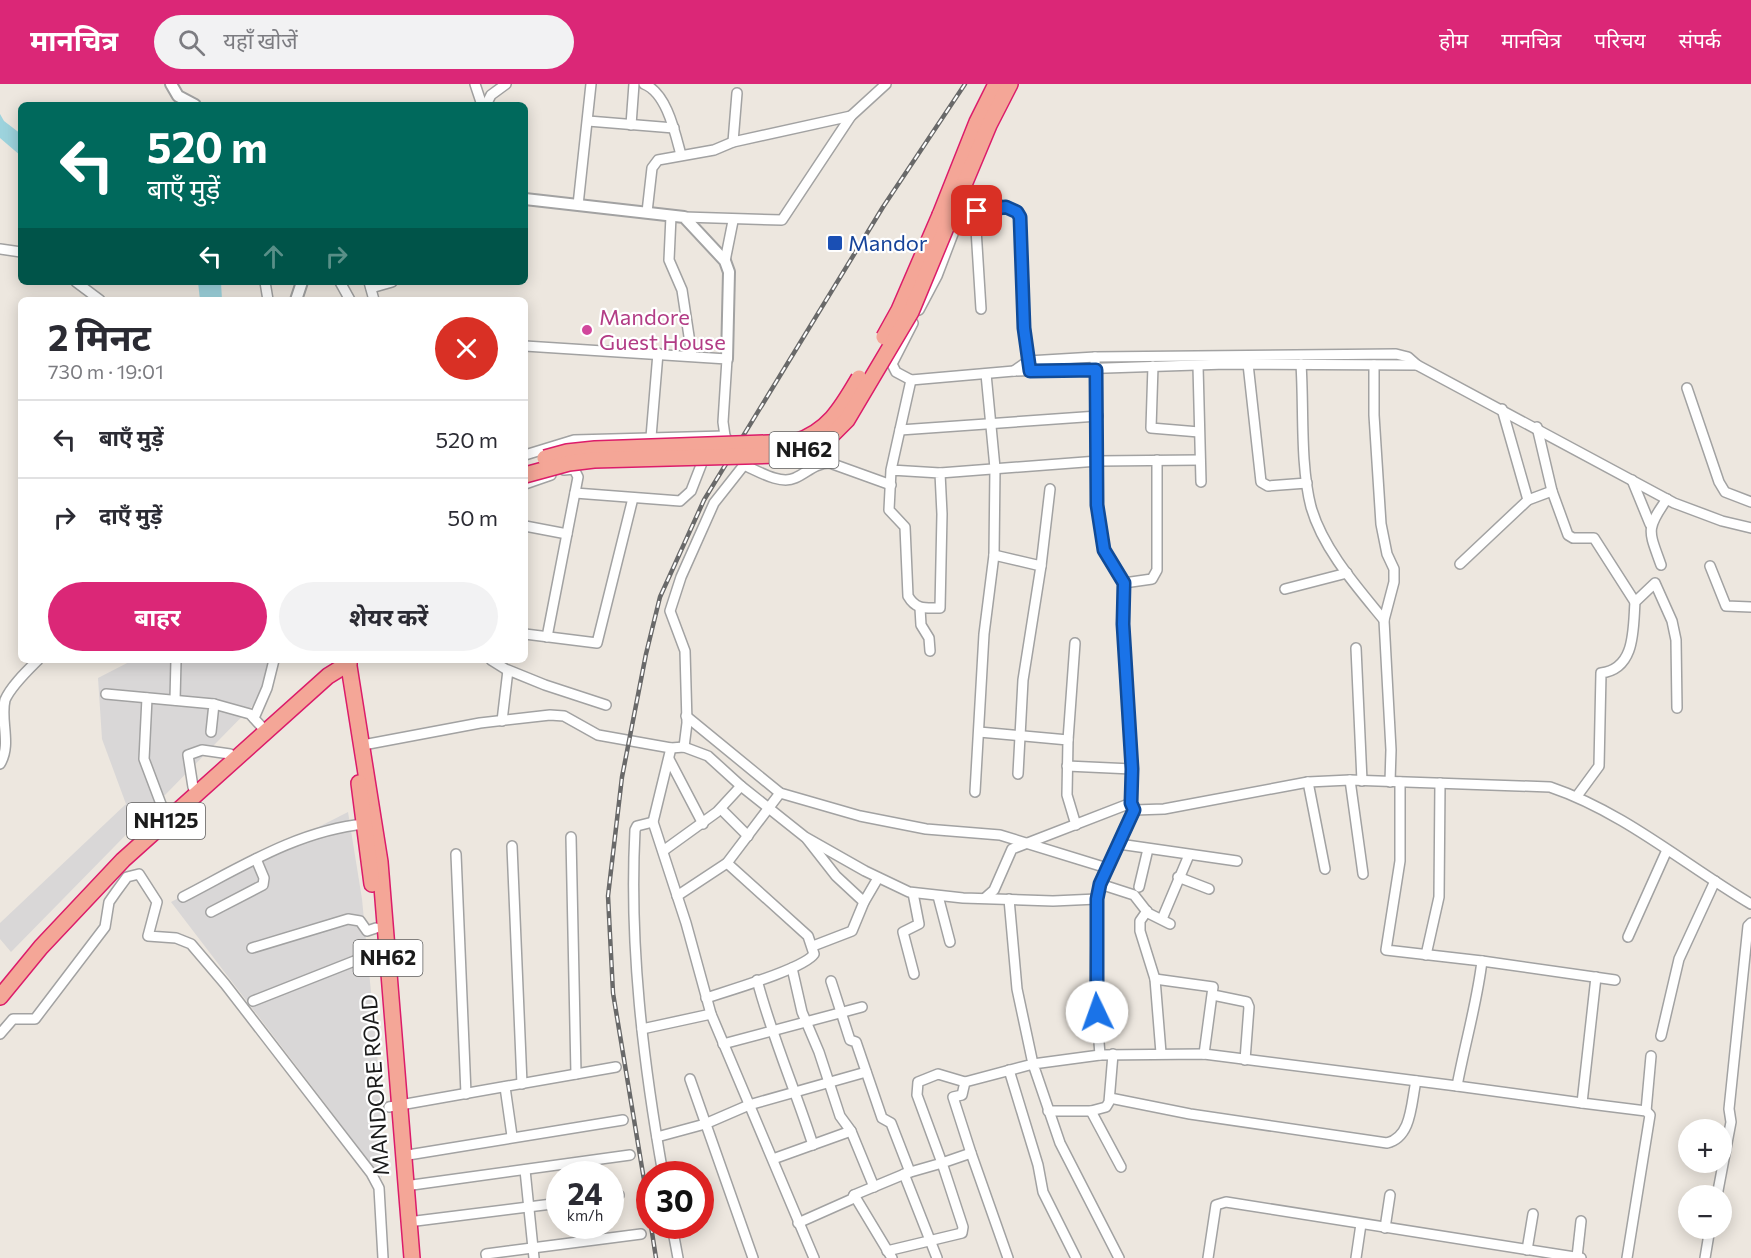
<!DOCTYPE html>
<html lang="hi">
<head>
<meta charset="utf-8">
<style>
	body { margin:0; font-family:Commissioner,"Noto Sans Devanagari",sans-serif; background:#f2f2f3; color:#2b2b33; height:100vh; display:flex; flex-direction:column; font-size:22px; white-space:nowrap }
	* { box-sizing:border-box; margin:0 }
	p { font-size:20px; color:#7c7c81 }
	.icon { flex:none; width:33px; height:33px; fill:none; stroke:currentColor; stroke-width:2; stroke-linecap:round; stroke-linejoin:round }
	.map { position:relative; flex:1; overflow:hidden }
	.panel { position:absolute; left:18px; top:213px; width:510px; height:366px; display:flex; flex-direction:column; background:#fff; border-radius:9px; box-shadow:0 3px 15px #0003 }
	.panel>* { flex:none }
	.hud { position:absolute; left:18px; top:18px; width:510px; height:183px; border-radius:9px; box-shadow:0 3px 15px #0003; background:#00695c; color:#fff; overflow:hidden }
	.controls { position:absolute; left:1678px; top:1035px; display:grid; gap:12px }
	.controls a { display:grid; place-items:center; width:54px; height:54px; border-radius:50%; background:#fff; box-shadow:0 3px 15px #0003; font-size:30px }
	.speed { position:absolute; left:546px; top:1077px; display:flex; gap:12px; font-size:30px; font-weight:700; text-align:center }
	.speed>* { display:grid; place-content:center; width:78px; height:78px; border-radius:50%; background:#fff; box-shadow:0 3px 15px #0003; line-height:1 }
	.speed small { font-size:15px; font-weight:400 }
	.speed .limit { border:9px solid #d22; background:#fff; color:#111 }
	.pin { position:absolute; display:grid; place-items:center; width:51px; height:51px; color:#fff; margin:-26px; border-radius:12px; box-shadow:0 3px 9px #0006 }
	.me { position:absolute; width:66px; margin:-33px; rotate:357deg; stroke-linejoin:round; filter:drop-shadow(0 0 4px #0008) }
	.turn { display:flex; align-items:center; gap:21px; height:126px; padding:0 30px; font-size:27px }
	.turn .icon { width:78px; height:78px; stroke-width:2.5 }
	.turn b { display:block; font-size:42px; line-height:51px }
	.lanes { display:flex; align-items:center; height:57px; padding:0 30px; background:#0003; justify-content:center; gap:30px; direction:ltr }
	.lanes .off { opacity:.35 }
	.round { display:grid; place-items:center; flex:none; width:63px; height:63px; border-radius:32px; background:#f2f2f3 }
	.summary { display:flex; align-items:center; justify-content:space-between; height:102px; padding:0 30px }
	h1 { font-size:36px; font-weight:700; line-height:45px }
	.button { display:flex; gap:12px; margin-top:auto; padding:12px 30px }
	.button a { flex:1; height:69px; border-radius:36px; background:#db2777; color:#fff; font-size:24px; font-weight:700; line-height:69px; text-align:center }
	.button a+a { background:#f2f2f3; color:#2b2b33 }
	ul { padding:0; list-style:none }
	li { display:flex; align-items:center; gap:18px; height:78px; padding:0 30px; border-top:2px solid #e1e1e2 }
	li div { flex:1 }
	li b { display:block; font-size:22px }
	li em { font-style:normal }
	header { display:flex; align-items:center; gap:36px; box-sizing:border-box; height:84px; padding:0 30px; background:#db2777; color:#fff }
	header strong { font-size:28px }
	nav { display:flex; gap:33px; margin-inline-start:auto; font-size:21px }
	.search { width:420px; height:54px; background:#f2f2f3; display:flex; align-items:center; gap:15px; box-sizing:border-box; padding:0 21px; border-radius:33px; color:#7c7c81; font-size:22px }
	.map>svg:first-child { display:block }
	.residential { fill:#d9d7d7 }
	.water { fill:#9dd3dd }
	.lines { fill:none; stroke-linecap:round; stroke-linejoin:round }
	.minor-casing { stroke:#a2a2a2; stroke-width:12 }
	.tertiary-casing { stroke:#a2a2a2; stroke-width:14 }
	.trunk-casing { stroke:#dc1c6a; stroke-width:18 }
	.minor { stroke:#fff; stroke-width:9 }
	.tertiary { stroke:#fff; stroke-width:10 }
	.trunk { stroke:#f4a697; stroke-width:15 }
	.rail-casing { stroke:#696969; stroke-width:4.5 }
	.rail { stroke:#fff; stroke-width:2; stroke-dasharray:7; stroke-linecap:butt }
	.trunk-bridge-casing { stroke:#dc1c6a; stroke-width:18; stroke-linecap:butt }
	.trunk-bridge { stroke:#f4a697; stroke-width:15 }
	.route-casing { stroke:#114b97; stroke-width:15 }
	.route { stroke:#1a73e8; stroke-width:10 }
	.transit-dot { fill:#1a4fb4; stroke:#fff; stroke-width:2 }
	.hotel-dot { fill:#d1479c; stroke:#fff; stroke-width:2 }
	.labels { text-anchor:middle; stroke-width:4.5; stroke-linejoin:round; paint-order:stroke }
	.shield { fill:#fff; stroke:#5f5f5f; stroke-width:1.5 }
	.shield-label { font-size:21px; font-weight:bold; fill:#1b1b1b }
	.transit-label { font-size:22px; fill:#164399; stroke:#fff; text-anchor:start }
	.hotel-label { font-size:22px; fill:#b23c85; stroke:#fff; text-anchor:start }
	.street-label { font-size:22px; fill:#1b1b1b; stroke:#fff }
</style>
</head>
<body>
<header>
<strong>मानचित्र</strong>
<div class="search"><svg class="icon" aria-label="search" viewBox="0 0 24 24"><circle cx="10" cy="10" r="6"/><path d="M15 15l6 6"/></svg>यहाँ खोजें</div>
<nav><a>होम</a><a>मानचित्र</a><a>परिचय</a><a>संपर्क</a></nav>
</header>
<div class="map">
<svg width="1751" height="1174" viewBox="0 0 1751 1174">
	<rect width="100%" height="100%" fill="#ede7df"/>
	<g class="residential">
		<path d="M133,576H268V606L11,868L0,855V839L126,720L102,655L98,594Z"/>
		<path d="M348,728L362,815L380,1001L382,1094L171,818Z"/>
	</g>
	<g class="water">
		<path d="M0,30L4,37L21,50V72L0,54Z"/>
		<path d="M198,198H221L222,216H200Z"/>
	</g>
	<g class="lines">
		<g class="minor-casing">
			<g id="minor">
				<path d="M475,0L482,21"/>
				<path d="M644,0C667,9 675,49 681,71"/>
				<path d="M486,21L491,11L506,0"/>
				<path d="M588,37L674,44"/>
				<path d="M631,41L634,0"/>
				<path d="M733,58L737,9"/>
				<path d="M965,106L1017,128L1020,133L1024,244L1029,282"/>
				<path d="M578,121L591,0"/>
				<path d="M647,128L652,84L658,76L714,66L733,58L851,32"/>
				<path d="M671,132L669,176L682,206L692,272"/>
				<path d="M684,133L782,136L851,32L886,0"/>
				<path d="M0,165L21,168"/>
				<path d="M725,177L733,137"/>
				<path d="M76,198L100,216"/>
				<path d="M265,198L268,216"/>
				<path d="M340,198L350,216"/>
				<path d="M369,198L374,216"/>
				<path d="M371,204L392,198"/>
				<path d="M981,225L975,129L1004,123"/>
				<path d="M919,226L937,192L969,108"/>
				<path d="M913,239L892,280L896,288L911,296L1014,287L1226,280L1417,281"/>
				<path d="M525,262L727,275L723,338L725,352L744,381L714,419L681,493L670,527L685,567L687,639L684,663"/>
				<path d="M1095,273L1097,421L1104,466L1124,499L1123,540L1132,685L1131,719L1134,726L1164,725L1308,698L1350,696L1550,703C1624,728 1685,781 1751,820"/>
				<path d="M1248,280L1261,398L1268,402L1307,399"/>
				<path d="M1301,280C1304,325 1300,380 1311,423C1323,465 1357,503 1384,536"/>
				<path d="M1374,281V331L1381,440L1387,470L1394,485V498L1384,536L1391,666L1390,698"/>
				<path d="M1153,282L1151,344L1199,348"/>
				<path d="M1198,282L1201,398"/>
				<path d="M1014,287L1028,277L1095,273L1396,270L1408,273L1417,281L1674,419L1722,437L1751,444"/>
				<path d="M1687,304L1719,398L1725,408L1751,418"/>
				<path d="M1537,343L1552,407L1568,451L1573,454H1594L1635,518"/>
				<path d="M900,346L1098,332"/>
				<path d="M651,353L658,269"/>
				<path d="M525,371L574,356L725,352"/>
				<path d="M744,381C758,387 780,401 795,394C808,388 815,379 830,379L891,401"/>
				<path d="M891,386L940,389L942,430L940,524C925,524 916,526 908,512L905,443L889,426L891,386L911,296"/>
				<path d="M940,389L1098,377L1200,376"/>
				<path d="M1632,396L1650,440"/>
				<path d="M525,400L551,391"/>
				<path d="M575,409L680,417L691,407L705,371"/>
				<path d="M1528,416L1552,407"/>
				<path d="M525,442L567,450"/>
				<path d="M994,471L1041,482L1023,596L1018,690"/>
				<path d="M1460,480L1528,416L1502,325"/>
				<path d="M1661,481C1649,447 1645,446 1667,415"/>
				<path d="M1041,482L1050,405"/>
				<path d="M1710,482L1726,522L1751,523"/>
				<path d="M1124,499L1152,495L1157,486V376"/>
				<path d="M1285,505L1347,489"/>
				<path d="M920,524L921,541L929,554L930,567"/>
				<path d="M525,550L597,559L633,414"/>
				<path d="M547,553L578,393L574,385L564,386"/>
				<path d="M1356,564L1362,697"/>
				<path d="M491,576L507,586"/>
				<path d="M106,610L214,620L211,648"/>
				<path d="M147,614L144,675L164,728"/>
				<path d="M175,616L176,576"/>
				<path d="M214,620L250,630L261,642"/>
				<path d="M686,632L780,709L860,732L926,745L1000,751L1107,784"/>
				<path d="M254,634L267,604L274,576"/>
				<path d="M502,637L508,586L545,601L606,621"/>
				<path d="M979,648L1068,656L1067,711L1076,741"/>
				<path d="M1068,656L1075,559"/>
				<path d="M363,661L480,639L550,631L564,632L598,651L671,664L684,663L708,672L741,702L805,753L865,787L909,808L963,814L1053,817L1097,815L1100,800L1134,726"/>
				<path d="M671,664L653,738L686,839L711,930L814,1174"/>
				<path d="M669,675L703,740"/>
				<path d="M0,680C12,660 0,637 5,616C11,602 27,587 38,576"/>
				<path d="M1067,682L1132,685"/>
				<path d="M1350,696L1363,790"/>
				<path d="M1308,698L1325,785"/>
				<path d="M193,703L188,671L202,666L230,670"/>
				<path d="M975,708L984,550L994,471L995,384L986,290"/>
				<path d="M1577,712L1599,682L1601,589C1636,585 1633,544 1635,518L1655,499L1672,537L1676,556L1677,624"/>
				<path d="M721,725L748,752"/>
				<path d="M653,738L637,742L635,746C629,861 643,977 663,1090"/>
				<path d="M571,753L576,990"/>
				<path d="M807,755L836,792L864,818"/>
				<path d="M1119,760L1237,777"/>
				<path d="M512,762L522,1000"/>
				<path d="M663,767L717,728L741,702"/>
				<path d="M456,770L466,1010"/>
				<path d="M1178,793L1209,805"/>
				<path d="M1100,800L1134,811L1148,829L1170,840"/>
				<path d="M1139,803L1148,765"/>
				<path d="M913,809L919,840L903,848L914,890"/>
				<path d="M677,812L727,779L780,709"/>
				<path d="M938,812L950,858"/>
				<path d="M183,813C241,783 299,746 365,740"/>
				<path d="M985,814L994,806L1012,765L1131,719"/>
				<path d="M1097,815L1095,907L1100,971"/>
				<path d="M1147,827L1140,837V847L1155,895L1161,969"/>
				<path d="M211,828L263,801L264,794L256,775"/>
				<path d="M1162,835L1189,771"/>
				<path d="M1628,853L1667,766"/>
				<path d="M813,862L852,847L864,818L878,794"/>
				<path d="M252,864L348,835L360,837L367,847L376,844"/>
				<path d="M1426,871L1439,813L1440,699"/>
				<path d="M1482,877L1615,896"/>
				<path d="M792,884L802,928L819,968L840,1032L851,1047L874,1103"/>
				<path d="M1596,893L1582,1019L1646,1027L1650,1031L1627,1174"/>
				<path d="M1155,895L1213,903L1204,970"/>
				<path d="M757,896C772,953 795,1005 813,1061"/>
				<path d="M831,897L850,956L856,958L882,1034L891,1039L910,1088"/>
				<path d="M1213,911L1247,918L1249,923L1245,976"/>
				<path d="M706,914C727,907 804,885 814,870L808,852L727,779"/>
				<path d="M253,917L362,874L378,872"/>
				<path d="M642,945L711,930"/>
				<path d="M0,950L13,935H35L105,843L109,818L116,808L127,793L139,790L157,818L148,852L176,854L191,860L225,900L371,1089L379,1104L383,1174"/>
				<path d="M1661,952L1679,875L1715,797"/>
				<path d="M723,960L862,923"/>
				<path d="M1009,986L1038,1081L1043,1108L1076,1174"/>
				<path d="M690,995L753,1174"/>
				<path d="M965,998L962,1011L953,1013L971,1069"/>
				<path d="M1457,1002L1582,1019"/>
				<path d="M505,1003L512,1052"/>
				<path d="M1110,1014L1190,1030L1387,1059C1412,1053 1411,1019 1416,997"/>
				<path d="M389,1023L616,983"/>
				<path d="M1048,1027H1091L1106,1023L1109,1018L1113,970"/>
				<path d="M1091,1027L1121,1083"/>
				<path d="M1646,1027L1651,972"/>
				<path d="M657,1053L705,1040L749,1021L866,988"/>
				<path d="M402,1072L623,1036"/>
				<path d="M773,1075L851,1047"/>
				<path d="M525,1086L534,1174"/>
				<path d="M904,1090L937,1174"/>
				<path d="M405,1102L630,1071"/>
				<path d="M854,1111L892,1174"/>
				<path d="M610,1112L619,1111"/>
				<path d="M1717,1112L1731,1038L1729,1025L1748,842L1751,839"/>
				<path d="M408,1138L560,1119"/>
				<path d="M798,1139L852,1115L854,1111L907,1089L942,1079L917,1011L918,998L938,990L965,998L1033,980L1017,905L1009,815"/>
				<path d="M672,1142L678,1174"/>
				<path d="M1385,1144L1390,1111"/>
				<path d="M1527,1166L1533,1130"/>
				<path d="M887,1167L962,1149L963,1143L942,1079L971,1069L1008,1174"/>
				<path d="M1577,1173L1581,1137"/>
				<path d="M487,1174L486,1170L641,1150"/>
				<path d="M1119,1174L1060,1059L1033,980L1100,971L1204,970L1457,1002C1465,959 1477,919 1482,877L1386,866L1400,777V698"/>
				<path d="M1208,1174L1216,1121L1226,1118L1581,1174"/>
				<path d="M1356,1174L1361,1140"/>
				<path d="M1705,1174L1710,1144"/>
			</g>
		</g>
		<g class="tertiary-casing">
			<g id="tertiary">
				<path d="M171,0L178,12L195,21"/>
				<path d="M525,115L684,133L725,177L729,188L727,275"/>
				<path d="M296,216L302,198"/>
			</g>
		</g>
		<g class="trunk-casing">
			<g id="trunk">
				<path d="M940,131L977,38L996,0"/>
				<path d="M950,134L989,41L1010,0"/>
				<path d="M348,576L380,778L412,1174"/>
				<path d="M359,699L372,800"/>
				<path d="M0,913L41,863L123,776L328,592L349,579"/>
			</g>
		</g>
		<use href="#minor" class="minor"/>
		<use href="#tertiary" class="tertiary"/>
		<use href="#trunk" class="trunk"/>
		<g class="rail-casing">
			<g id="rail">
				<path d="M650,1132L613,909L608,812L622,693L646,570L660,513L704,416L883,123L965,0"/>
				<path d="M651,1142L656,1174"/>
			</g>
		</g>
		<use href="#rail" class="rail"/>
		<g class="trunk-bridge-casing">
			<g id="trunk-bridge">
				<path d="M884,253L899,226L940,131"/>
				<path d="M545,374L567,368L595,365L795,358C829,347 842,323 859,294"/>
				<path d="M525,391L569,379L594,376L778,371L800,367L818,360L832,351L847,336L911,228L950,134"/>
			</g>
		</g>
		<use href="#trunk-bridge" class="trunk-bridge"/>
	</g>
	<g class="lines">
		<g class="route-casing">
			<path id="route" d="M977,127L1006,123L1017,128L1020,133L1024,244L1030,287L1096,286L1097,421L1104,466L1124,499L1123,540L1132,685L1131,719L1134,726L1100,800L1097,815V928"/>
		</g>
		<use href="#route" class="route"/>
	</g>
	<rect class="transit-dot" x="827" y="151" width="16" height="16" rx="3"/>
	<circle class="hotel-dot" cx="587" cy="246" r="6"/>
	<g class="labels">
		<g class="shield">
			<rect x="769.5" y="348" width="69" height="36" rx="4.5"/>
			<rect x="127" y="719" width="78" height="36" rx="4.5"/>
			<rect x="353.5" y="856" width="69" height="36" rx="4.5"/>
		</g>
		<g class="shield-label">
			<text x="804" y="373">NH62</text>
			<text x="166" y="744">NH125</text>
			<text x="388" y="881">NH62</text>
		</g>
		<g class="transit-label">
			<text x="848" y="167">Mandor</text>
		</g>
		<g class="hotel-label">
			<text x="599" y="241">Mandore<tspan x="599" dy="25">Guest House</tspan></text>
		</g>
		<g class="street-label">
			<text transform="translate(375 1001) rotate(-94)" y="8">MANDORE ROAD</text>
		</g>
	</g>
</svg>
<div class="controls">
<a>+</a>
<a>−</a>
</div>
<div class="speed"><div>24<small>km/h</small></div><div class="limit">30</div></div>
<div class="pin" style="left:977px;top:127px;background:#d93025"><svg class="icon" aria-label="arrive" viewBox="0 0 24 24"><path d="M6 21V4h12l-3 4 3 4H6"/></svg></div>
<svg class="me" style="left:1097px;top:928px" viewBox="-20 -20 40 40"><circle r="19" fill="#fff"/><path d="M0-13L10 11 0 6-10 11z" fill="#1a73e8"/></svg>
<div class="hud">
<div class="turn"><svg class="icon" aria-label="left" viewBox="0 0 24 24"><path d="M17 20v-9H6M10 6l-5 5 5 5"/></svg><div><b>520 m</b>बाएँ मुड़ें</div></div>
<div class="lanes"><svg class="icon" aria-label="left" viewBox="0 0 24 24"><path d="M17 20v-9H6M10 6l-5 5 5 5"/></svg><svg class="icon off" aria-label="ahead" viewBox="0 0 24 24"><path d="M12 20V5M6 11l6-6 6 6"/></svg><svg class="icon off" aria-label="right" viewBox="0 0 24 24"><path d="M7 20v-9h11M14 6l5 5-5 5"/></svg></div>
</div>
<section class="panel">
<div class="summary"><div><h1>2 मिनट</h1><p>730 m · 19:01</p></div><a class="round" style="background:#d93025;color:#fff"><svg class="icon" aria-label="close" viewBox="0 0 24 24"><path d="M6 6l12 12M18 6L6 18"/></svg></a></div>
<ul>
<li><svg class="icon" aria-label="left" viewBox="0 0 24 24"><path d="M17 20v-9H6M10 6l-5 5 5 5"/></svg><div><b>बाएँ मुड़ें</b></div><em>520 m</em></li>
<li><svg class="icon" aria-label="right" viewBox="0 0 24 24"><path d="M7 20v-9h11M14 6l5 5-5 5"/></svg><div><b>दाएँ मुड़ें</b></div><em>50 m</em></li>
</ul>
<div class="button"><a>बाहर</a><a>शेयर करें</a></div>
</section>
</div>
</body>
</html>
